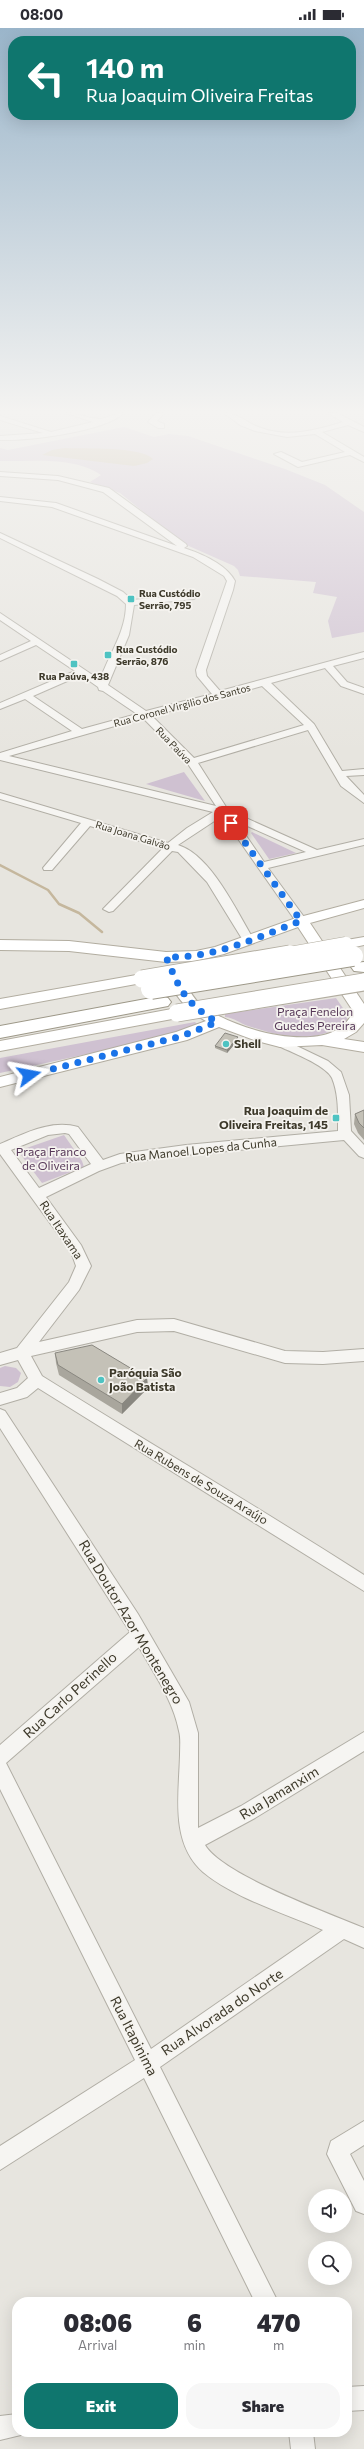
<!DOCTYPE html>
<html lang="en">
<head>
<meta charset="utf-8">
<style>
	body { margin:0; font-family:Commissioner,sans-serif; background:#f7f7f7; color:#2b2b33; height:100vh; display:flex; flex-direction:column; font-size:15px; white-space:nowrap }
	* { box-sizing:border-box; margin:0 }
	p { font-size:13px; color:#7c7c81 }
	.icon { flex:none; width:22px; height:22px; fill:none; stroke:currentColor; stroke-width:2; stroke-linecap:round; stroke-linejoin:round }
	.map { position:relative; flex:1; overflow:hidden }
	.details { position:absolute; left:12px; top:2269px; width:340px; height:140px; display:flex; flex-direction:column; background:#fff; border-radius:16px; box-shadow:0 4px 16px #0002 }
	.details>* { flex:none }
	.guide { position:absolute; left:8px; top:8px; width:348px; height:84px; border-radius:16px; box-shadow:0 4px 16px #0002; background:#0f766e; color:#fff; overflow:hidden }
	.fabs { position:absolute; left:308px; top:2161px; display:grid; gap:8px }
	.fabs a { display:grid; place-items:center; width:44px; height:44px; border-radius:50%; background:#fff; box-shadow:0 4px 16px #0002; font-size:20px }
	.pin { position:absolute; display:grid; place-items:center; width:34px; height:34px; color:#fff; margin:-17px; border-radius:8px; box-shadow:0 2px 6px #0006 }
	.me { position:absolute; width:44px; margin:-22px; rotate:77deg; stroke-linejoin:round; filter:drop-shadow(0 0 3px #0008) }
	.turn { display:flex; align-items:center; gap:14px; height:84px; padding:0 12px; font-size:18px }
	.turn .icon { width:52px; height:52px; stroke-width:2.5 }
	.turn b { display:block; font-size:28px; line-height:34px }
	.eta { display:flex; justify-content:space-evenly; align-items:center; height:68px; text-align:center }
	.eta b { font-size:24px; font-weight:800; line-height:28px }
	.action { display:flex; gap:8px; margin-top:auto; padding:8px 12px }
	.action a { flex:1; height:46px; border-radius:16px; background:#0f766e; color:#fff; font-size:16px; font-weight:800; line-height:46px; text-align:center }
	.action a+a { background:#f7f7f7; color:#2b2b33 }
	.status { display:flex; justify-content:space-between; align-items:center; height:28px; padding:0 20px; background:#fff; direction:ltr }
	.status svg { height:11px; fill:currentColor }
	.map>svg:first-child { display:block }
	.green { fill:#cfc1d1 }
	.water { fill:#c5b79d }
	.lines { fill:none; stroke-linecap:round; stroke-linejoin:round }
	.stream { stroke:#c5b79d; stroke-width:2.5 }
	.minor-casing { stroke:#b1aea5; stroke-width:2 }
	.major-casing { stroke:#b2ada0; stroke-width:2 }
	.highway-casing { stroke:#9d9888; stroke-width:2 }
	.minor { fill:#f6f5f2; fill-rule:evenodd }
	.major { fill:#fff; fill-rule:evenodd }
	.highway { fill:#fff; fill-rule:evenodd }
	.major-bridge-far1-casing { stroke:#b2ada0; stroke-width:15; stroke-linecap:butt }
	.major-bridge-casing { stroke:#b2ada0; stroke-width:19; stroke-linecap:butt }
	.highway-bridge-casing { stroke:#9d9888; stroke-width:22; stroke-linecap:butt }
	.major-bridge-far1 { stroke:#fff; stroke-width:14 }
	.major-bridge { stroke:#fff; stroke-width:17 }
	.highway-bridge { stroke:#fff; stroke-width:20 }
	.wall { fill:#a9a69d }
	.shaded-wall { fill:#898780 }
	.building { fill:#c4c1b7; stroke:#898780 }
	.route { stroke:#1a73e8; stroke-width:7; stroke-dasharray:0 12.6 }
	.poi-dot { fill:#4ec3c2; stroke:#f5f3ef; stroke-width:1.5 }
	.labels { text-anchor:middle; stroke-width:3.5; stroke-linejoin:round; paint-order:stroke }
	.far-poi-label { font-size:10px; font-weight:bold; fill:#3d392a; stroke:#f5f3ef; text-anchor:start }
	.far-street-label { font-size:10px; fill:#3d392a; stroke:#f5f3ef }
	.park-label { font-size:12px; fill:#563858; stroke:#f5f3ef }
	.poi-label { font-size:12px; font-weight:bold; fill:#3d392a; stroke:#f5f3ef; text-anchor:start }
	.street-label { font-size:12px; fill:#3d392a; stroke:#f5f3ef }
	.near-street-label { font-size:14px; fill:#3d392a; stroke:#f5f3ef }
</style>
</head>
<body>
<div class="status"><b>08:00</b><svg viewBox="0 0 49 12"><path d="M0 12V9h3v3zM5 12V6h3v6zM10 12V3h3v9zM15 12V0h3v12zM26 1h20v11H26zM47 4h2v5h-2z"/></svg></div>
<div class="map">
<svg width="364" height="2421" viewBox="0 0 364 2421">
	<rect width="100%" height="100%" fill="#e7e5df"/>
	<g class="green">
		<path d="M124,399L154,409L169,406L188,408L285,441L325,457L364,484V604L332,610L328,593L337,569L313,565L316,554L240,548L238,542L234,538L182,515L120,465L90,454L101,447C73,428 32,434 0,433V420L8,422Z"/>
		<path d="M184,744L205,773L146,756Z"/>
		<path d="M251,805L252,804L296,825L269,831Z"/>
		<path d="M336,970L347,986V996C307,1016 290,1011 248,998C239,995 235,990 225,989V986Z"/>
		<path d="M195,994L199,998L142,1014L0,1045V1030Z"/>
		<path d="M64,1107L82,1133L84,1139L42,1155L18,1123Z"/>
		<path d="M5,1338L16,1340L21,1345L18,1354L10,1359L0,1358V1340Z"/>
	</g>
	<path class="water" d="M65,420C85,421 140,418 153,431L147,435L134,438L42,427L52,422Z"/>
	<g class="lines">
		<path class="stream" d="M0,837L48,862L59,876L79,885L102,904"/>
		<g class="minor-casing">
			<g id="minor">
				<path d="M66,385C78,385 87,390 99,391C106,391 114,385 124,385C104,404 27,413 0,412V408L43,405L0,392V388L51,404L93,394Z"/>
				<path d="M156,385H164L157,393L164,396V400H158L148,394Z"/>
				<path d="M224,385C238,385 248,396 261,400C288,410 317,402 343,394L328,385H337L364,399V404L348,397L322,404L364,429V434L350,427L298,439L274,426L281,424L302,434L345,424L315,406L287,409L255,403L240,397Z"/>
				<path d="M0,444L58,448L109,460L186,516L187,518L184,520C202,526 226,536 235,553L233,562L206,642L207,648L220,663L364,624V630L333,638L347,654L364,660V666L341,658L325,640L271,655L314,696L342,743L364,741V747L346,748L364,767V775L341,758L308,702L198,735L228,782L317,822L364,811V817L268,840L307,893L305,895H297L222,788L178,817C211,827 237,884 254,912L252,914H244L207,854L178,824L172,823L113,883L109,884L103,881L105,879L163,820L90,798L52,842H44L43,840L81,795L0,771V765L168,815L187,800L213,784L0,732V725L72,703L25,671L0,681V675L75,643L36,617L0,633V627L31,613L0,592V585L100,652C109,626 126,604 126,576L117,568L0,510V505L98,551L123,564L132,572L197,566L198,568L194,571L134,577L129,607L108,657L146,683L212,666L197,648L196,642L227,553L224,548L193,529L52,479L0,473V469L56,475L177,518L103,464L58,452L0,448ZM81,647L98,659L99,662L103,663L137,686L82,701L33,668ZM262,658L304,697L194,730L152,688ZM143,690L188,736L216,778L9,728ZM236,793L306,824L264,834Z"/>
				<path d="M280,1010L328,1033L341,1044L349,1067L351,1103L364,1117V1130L359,1128L344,1112L186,1127L121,1135L99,1143L46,1169L81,1217L91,1238L79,1262L39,1314L137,1292L174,1291L285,1323L323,1324L364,1321V1333L323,1336L285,1335L174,1303L137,1304L31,1328L42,1348C149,1415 258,1479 364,1547V1563L38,1360L27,1369L0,1377V1365L17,1360L28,1350L18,1332L0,1337V1325L17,1320L69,1254L76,1238L71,1224L0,1126V1116C24,1106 51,1091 78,1099L103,1132L120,1126L186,1117L338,1103C338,1086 339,1067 332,1050C326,1037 289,1023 276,1017L274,1014ZM65,1105L69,1106L91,1136L39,1160L11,1122L48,1107Z"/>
				<path d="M0,1381L5,1383L138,1586L189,1674L198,1705V1800L241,1778L364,1704V1723L255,1790L205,1817C223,1847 328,1885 364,1900V1920L344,1911L160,2039L278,2274H255L144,2050L0,2142V2118L135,2032L0,1761V1717L130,1604L0,1400ZM139,1619C154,1646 173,1672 179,1703C181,1710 180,1719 180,1727C179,1767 170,1815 203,1844C234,1870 286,1886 323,1902L151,2021L6,1735Z"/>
				<path d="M364,2093V2117L350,2126L364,2153V2186L356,2183L327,2126L331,2113Z"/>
				<path d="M364,2358V2382L347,2383V2359Z"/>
				<path d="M17,2386V2404H26L25,2406L0,2412V2388Z"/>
				<path d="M289,2404H313L315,2421H291Z"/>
			</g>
		</g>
		<g class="major-casing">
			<g id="major">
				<path d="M364,872V880L310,895L364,976V995L356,1004L344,1011L364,1014V1024L322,1017L280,1019L257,1013L219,999L187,1012L0,1059V1049L176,1004L206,993C185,982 174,966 165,945L173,940L178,942C186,953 189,966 199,975C228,1001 335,1033 353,983L298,899L224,926L196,933L166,934L69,923L0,922V912L69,913L166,924L196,923L215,919L296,890Z"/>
				<path d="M364,909V917L346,921L339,916L341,913Z"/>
				<path d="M142,946L150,951L147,954L0,981V971Z"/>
				<path d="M177,980L183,981L185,985L183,989L0,1023V1013Z"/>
			</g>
		</g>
		<g class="highway-casing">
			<g id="highway">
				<path d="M364,934V944L354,943L351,939L354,935Z"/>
				<path d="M162,968L168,970L171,974L168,978L0,1010V998Z"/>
			</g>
		</g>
		<use href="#minor" class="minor"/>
		<use href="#major" class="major"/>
		<use href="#highway" class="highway"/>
		<g class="major-bridge-far1-casing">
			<path id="major-bridge-far1" d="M284,927L346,916"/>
		</g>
		<g class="major-bridge-casing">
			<g id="major-bridge">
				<path d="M142,951L290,926"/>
				<path d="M177,985L364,954"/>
			</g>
		</g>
		<g class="highway-bridge-casing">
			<path id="highway-bridge" d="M151,961L353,928"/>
		</g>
		<use href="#major-bridge-far1" class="major-bridge-far1"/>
		<use href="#major-bridge" class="major-bridge"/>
		<use href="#highway-bridge" class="highway-bridge"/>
	</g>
	<g class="wall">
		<path d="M238,1012L227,1025L215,1020V1018Z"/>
		<path d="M364,1082V1112L358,1105L354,1096L355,1086Z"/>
		<path d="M55,1325L147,1350L148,1360L122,1386L59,1347L56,1335Z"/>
	</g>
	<g class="shaded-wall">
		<path d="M238,1009V1012L227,1025V1022Z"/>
		<path d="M147,1350L148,1360L122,1386V1376Z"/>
	</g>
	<g class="building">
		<path d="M225,1005L238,1009L227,1022L215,1018Z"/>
		<path d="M364,1082V1100L359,1095L355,1086Z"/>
		<path d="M92,1317L147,1350L122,1376L58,1337L55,1325Z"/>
	</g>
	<linearGradient id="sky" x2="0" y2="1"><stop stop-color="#9ab5ca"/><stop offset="0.53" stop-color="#f4f3f1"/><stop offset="1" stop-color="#f4f3f1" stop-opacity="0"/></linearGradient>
	<rect width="364" height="724" fill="url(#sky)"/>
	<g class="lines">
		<path class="route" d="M29,1047L182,1008L217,994C185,975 180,962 166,929C214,931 257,909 301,893L231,795"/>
	</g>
	<g class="poi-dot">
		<rect x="127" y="567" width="8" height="8" rx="2"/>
		<rect x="104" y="623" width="8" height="8" rx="2"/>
		<rect x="70" y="632" width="8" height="8" rx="2"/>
		<circle cx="226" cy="1016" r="4"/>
		<rect x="332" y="1086" width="8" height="8" rx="2"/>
		<circle cx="101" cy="1352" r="4"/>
	</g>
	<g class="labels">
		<g class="far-poi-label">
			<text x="139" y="569">Rua Custódio<tspan x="139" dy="12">Serrão, 795</tspan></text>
			<text x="116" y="625">Rua Custódio<tspan x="116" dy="12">Serrão, 876</tspan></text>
			<text x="74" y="652" text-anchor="middle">Rua Paúva, 438</text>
		</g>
		<g class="far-street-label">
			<text transform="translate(182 677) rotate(-15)" y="4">Rua Coronel Virgilio dos Santos</text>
			<text transform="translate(174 717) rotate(46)" y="4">Rua Paúva</text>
			<text transform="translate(133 807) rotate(17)" y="4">Rua Joana Galvão</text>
		</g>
		<g class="park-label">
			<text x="315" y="988">Praça Fenelon<tspan x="315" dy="14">Guedes Pereira</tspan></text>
			<text x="51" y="1128">Praça Franco<tspan x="51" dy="14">de Oliveira</tspan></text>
		</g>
		<g class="poi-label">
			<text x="234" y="1020">Shell</text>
			<text x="328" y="1087" text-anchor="end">Rua Joaquim de<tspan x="328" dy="14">Oliveira Freitas, 145</tspan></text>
			<text x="109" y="1349">Paróquia São<tspan x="109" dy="14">João Batista</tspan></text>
		</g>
		<g class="street-label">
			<text transform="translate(201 1122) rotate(-6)" y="4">Rua Manoel Lopes da Cunha</text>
			<text transform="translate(61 1202) rotate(56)" y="4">Rua Itaxama</text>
			<text transform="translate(201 1454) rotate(31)" y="4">Rua Rubens de Souza Araújo</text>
		</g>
		<g class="near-street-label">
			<text transform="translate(131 1594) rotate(59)" y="5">Rua Doutor Azor Montenegro</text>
			<text transform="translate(70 1667) rotate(-42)" y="5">Rua Carlo Perinello</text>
			<text transform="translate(279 1765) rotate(-31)" y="5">Rua Jamanxim</text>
			<text transform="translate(222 1984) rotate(-34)" y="5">Rua Alvorada do Norte</text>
			<text transform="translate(134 2008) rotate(63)" y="5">Rua Itapinima</text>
		</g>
	</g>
</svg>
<div class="fabs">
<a><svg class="icon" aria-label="sound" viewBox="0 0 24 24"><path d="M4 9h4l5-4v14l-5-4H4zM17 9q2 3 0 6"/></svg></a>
<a><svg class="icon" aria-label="search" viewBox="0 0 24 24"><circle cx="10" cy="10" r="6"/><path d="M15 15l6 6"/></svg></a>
</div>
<div class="pin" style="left:231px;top:795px;background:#d93025"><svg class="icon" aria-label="arrive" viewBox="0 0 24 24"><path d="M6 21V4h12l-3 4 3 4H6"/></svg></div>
<svg class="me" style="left:29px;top:1047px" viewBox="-20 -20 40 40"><path d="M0-17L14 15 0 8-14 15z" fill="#1a73e8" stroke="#fff" stroke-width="4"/></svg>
<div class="guide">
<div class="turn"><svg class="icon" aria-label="left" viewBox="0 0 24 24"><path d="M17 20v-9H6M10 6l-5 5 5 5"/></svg><div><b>140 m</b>Rua Joaquim Oliveira Freitas</div></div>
</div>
<section class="details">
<div class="eta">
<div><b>08:06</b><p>Arrival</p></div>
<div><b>6</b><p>min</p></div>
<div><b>470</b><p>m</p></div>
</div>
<div class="action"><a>Exit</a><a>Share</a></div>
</section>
</div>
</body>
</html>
